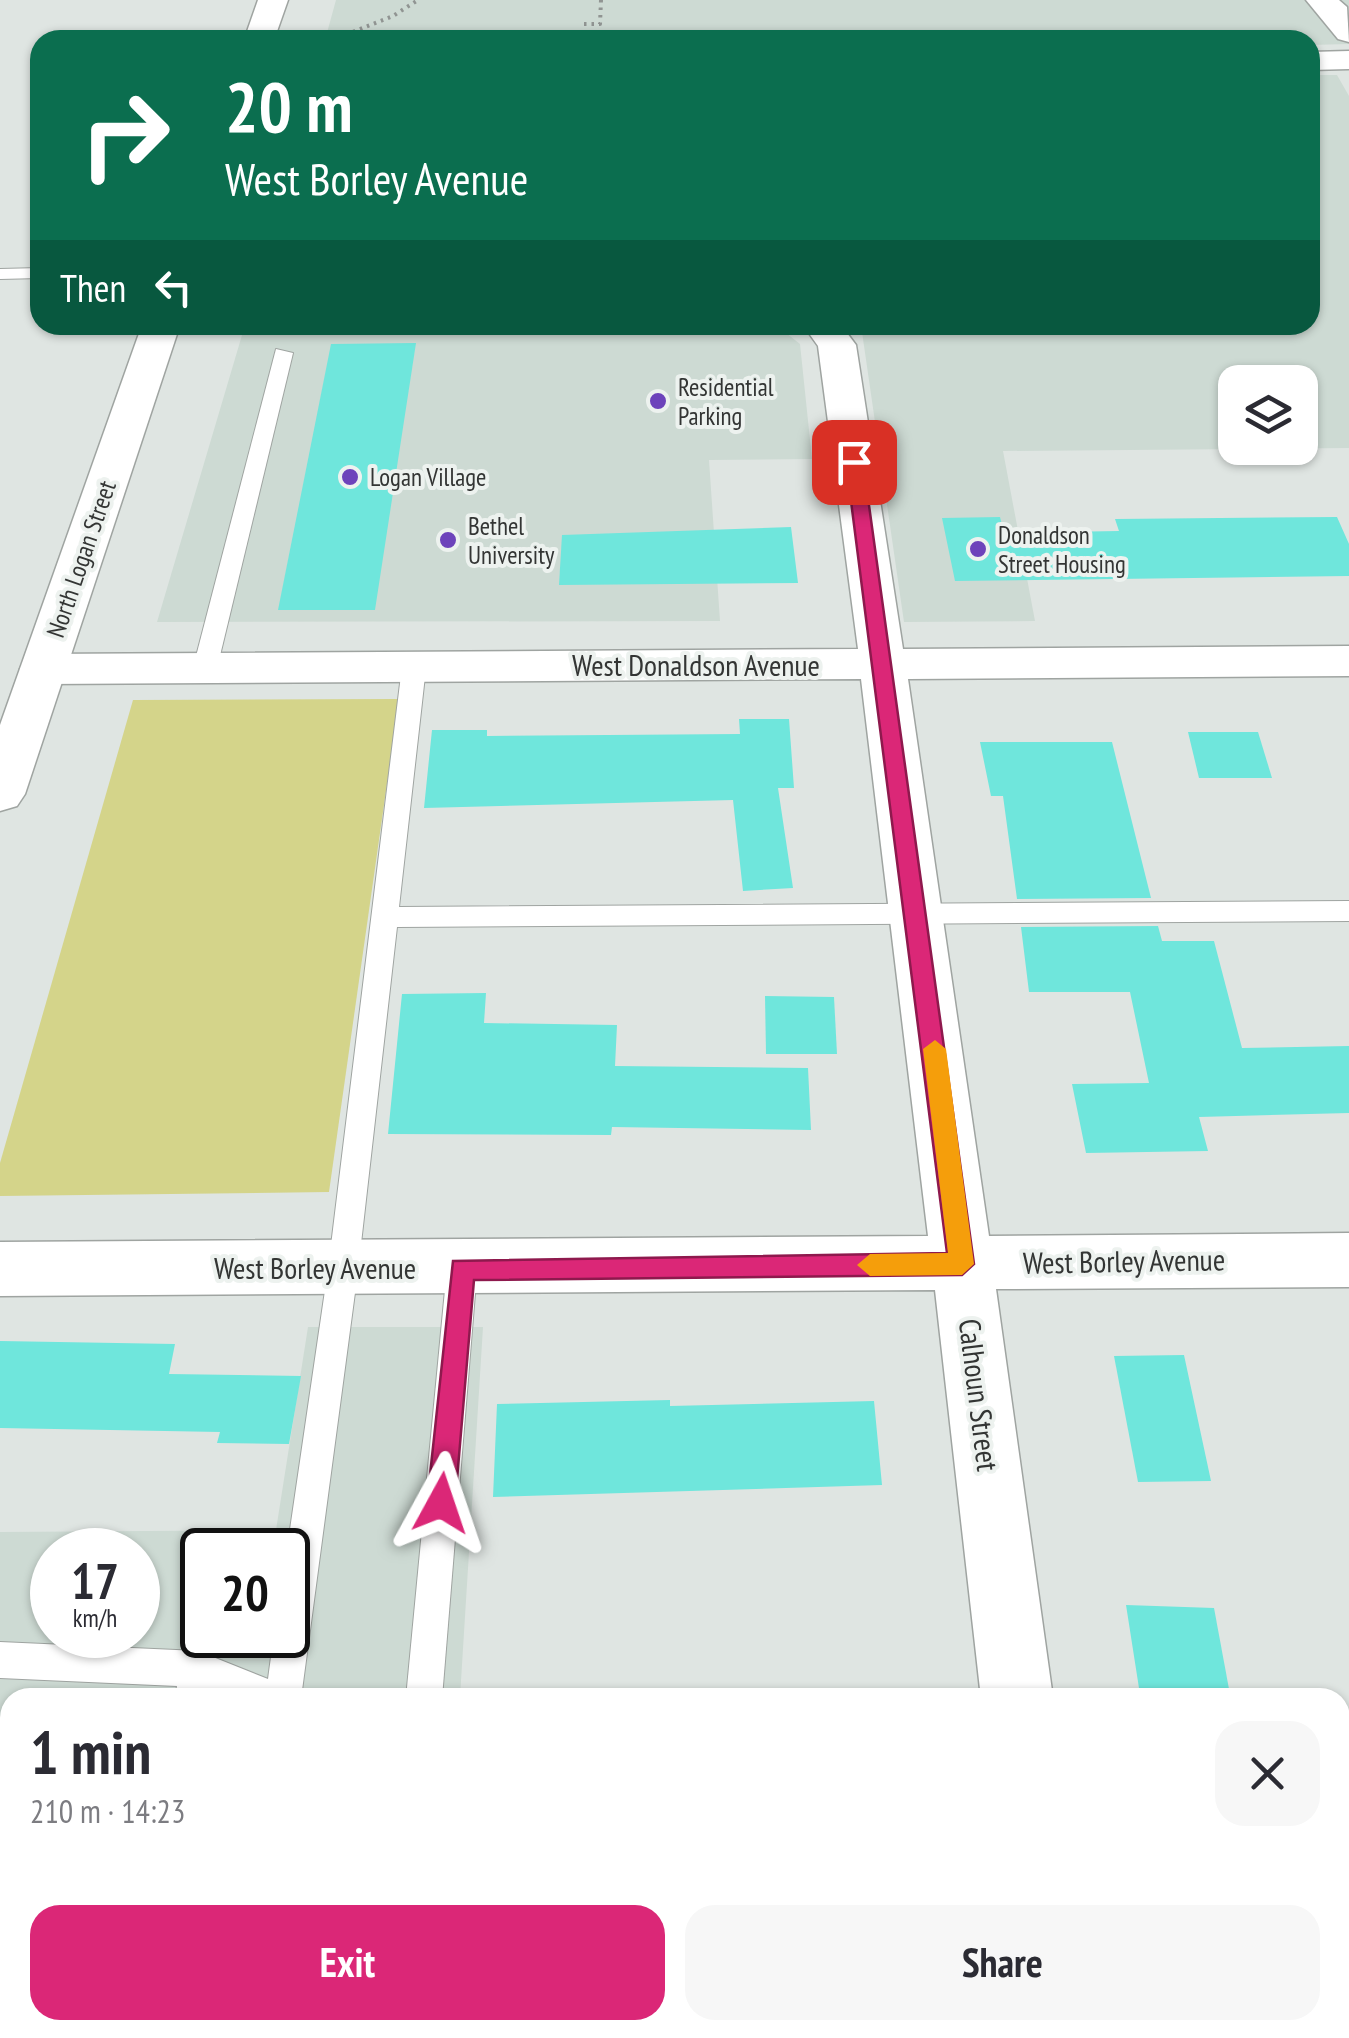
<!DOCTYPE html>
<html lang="en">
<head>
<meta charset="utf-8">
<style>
	body { margin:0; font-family:"PT Sans Narrow",sans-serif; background:#f7f7f7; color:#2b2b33; height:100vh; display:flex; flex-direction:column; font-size:38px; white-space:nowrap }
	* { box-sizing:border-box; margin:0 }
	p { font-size:32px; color:#7c7c81 }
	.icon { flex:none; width:55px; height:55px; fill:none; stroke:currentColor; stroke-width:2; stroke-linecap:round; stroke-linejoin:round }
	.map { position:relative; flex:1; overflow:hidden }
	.panel { position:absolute; left:0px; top:1688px; width:1350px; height:352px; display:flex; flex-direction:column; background:#fff; border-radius:30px 30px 0 0; box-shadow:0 2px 8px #0004 }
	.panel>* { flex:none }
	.banner { position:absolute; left:30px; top:30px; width:1290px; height:305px; border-radius:30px; box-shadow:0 2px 8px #0004; background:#0b6e4f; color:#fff; overflow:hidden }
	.buttons { position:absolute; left:1218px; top:365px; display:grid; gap:20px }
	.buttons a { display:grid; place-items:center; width:100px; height:100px; border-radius:20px; background:#fff; box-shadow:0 2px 8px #0004; font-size:50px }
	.speed { position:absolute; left:30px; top:1528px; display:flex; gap:20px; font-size:50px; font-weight:700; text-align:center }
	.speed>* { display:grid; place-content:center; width:130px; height:130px; border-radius:50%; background:#fff; box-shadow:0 2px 8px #0004; line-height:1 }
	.speed small { font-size:25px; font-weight:400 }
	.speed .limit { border:5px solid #111; border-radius:15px; background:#fff; color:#111 }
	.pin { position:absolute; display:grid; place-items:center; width:85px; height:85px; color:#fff; margin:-42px; border-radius:20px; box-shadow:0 5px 15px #0006 }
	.me { position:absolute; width:110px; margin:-55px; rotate:5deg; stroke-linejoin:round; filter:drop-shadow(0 0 8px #0008) }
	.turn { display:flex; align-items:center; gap:35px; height:210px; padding:0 30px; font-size:45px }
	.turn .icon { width:130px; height:130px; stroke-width:2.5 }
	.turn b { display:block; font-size:70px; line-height:85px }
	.then { display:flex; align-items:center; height:95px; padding:0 30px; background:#0003; gap:20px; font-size:38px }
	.round { display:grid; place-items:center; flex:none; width:105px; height:105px; border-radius:30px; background:#f7f7f7 }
	.overview { display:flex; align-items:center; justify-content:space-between; height:170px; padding:0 30px }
	h1 { font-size:60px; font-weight:800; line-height:75px }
	.button { display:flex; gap:20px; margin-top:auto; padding:20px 30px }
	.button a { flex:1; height:115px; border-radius:30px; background:#db2777; color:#fff; font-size:40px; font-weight:800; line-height:115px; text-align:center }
	.button a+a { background:#f7f7f7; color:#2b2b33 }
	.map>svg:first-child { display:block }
	.built { fill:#cddad3; fill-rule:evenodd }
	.green { fill:#d4d48a }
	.building { fill:#6fe6dc }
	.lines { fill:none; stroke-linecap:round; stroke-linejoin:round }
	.lane-casing { stroke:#9fa4a1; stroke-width:2 }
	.street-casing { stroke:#9fa4a1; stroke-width:3 }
	.secondary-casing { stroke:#9fa4a1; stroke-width:3 }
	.path { stroke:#909492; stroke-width:4; stroke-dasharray:2.5 5; stroke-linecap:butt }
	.lane { fill:#fff; fill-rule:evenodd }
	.street { fill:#fff; fill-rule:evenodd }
	.secondary { fill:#fff; fill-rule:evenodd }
	.route { fill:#db2777; stroke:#8e194d; stroke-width:2.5 }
	.slow { fill:#f59e0b }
	.poi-dot { fill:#6d43bb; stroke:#edf2ef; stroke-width:4 }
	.labels { text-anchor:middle; stroke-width:8; stroke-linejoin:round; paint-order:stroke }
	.far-poi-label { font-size:25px; fill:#333534; stroke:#edf2ef; text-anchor:start }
	.far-street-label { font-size:25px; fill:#333534; stroke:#edf2ef }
	.street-label { font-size:30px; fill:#333534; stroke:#edf2ef }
</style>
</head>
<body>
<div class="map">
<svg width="1349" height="2038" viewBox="0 0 1349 2038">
	<rect width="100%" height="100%" fill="#dfe5e2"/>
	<g class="built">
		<path d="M336,0H1349V44L1310,45V40H325Z"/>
		<path d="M1310,75H1337L1349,96V448L1003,451L1035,621L904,622L862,332L857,325H1310ZM1235,382H1300V448H1235Z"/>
		<path d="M245,325H776L800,344L812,459L709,460L720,621L157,622Z"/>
		<path d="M308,1327H483L460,1697L10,1698V2030H438V2038H0V1532L276,1530ZM52,1550H138V1635H52ZM202,1550H288V1635H202Z"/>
	</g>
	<path class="green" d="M399,699L329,1192L0,1196V1163L133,700Z"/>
	<g class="building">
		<path d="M416,343L375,610H278L331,344Z"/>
		<path d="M1000,517L1004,533L1119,531L1115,519L1337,517L1349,544V576L955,581L942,518Z"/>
		<path d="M791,527L798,583L559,585L562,535Z"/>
		<path d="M739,719H789L794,788H778L793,888L743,891L733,800L424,808L432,730H487V736L740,734Z"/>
		<path d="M1188,732H1258L1272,778H1199Z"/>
		<path d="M980,742H1112L1151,898L1017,899L1003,796H991Z"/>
		<path d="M1158,926L1162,941H1214L1242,1048L1349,1046V1113L1199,1117L1208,1151L1086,1153L1072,1084L1149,1083L1130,992H1029L1021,927Z"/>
		<path d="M486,993L484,1023L617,1025L615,1066L808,1068L811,1130L612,1127L611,1135L388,1134L402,994Z"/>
		<path d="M765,996L834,997L837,1054H766Z"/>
		<path d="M0,1341L175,1344L169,1374L301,1376L289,1444L217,1443L220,1432L0,1428Z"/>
		<path d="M1184,1355L1211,1481L1138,1482L1114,1356Z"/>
		<path d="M670,1400V1406L874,1401L882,1485L493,1497L497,1404Z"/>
		<path d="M1126,1605L1214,1608L1229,1689L1139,1688Z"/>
	</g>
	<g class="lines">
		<g class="lane-casing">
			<g id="lane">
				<path d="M40,268V278L0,279V269Z"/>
				<path d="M276,349L293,353L217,668L205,676L193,668Z"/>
				<path d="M414,659L426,667L399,907L1349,901V921L397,927L358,1270L301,1698H224L212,1693L211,1698H175L177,1686L0,1678V1642L198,1651L268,1679L274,1635H288L287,1550L328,1270L402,667Z"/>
				<path d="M462,1256L473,1259L477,1269L442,1698H406L447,1269L451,1259Z"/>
				<path d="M1349,1721V1757L1340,1758V1722Z"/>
				<rect x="338" y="2030" width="40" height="8"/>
			</g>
		</g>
		<g class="street-casing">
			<g id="street">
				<path d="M1306,0H1339L1347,7L1349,42L1338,39Z"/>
				<path d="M1349,51V69L1310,70V52Z"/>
				<path d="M803,325H841L856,345L903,649L1349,646V676L908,679L989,1236L1349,1233V1287L996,1289L1053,1698H981L935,1290L0,1296V1242L928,1236L861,679L43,684L27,680L20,669L27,658L43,654L858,649L818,346Z"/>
				<path d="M1023,2030H1103L1104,2038H1024Z"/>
			</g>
		</g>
		<g class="secondary-casing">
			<g id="secondary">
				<path d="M258,0H288L274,40H244Z"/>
				<path d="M142,325H180L25,794L17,806L0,811V725Z"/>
			</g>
		</g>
		<g class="path">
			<path d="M584,24H600L601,0"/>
			<path d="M332,40L393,16L418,0"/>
		</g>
		<use href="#lane" class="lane"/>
		<use href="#street" class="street"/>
		<use href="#secondary" class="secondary"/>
	</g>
	<path class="route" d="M854,457L863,462L974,1264L962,1275L474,1280L455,1503L451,1512L441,1516L431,1512L427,1503L453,1261L947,1253L846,462Z"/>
	<path class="slow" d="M935,1040L946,1049L974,1264L962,1275L870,1276L857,1265L870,1254L948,1253L923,1049Z"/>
	<g class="poi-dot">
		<circle cx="658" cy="401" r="10"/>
		<circle cx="350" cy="477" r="10"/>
		<circle cx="448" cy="540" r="10"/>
		<circle cx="978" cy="549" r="10"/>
	</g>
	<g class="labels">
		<g class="far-poi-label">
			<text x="678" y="396">Residential<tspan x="678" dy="29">Parking</tspan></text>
			<text x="370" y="486">Logan Village</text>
			<text x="468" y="535">Bethel<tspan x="468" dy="29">University</tspan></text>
			<text x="998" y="544">Donaldson<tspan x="998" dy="29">Street Housing</tspan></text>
		</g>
		<g class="far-street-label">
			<text transform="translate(81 559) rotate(-71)" y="9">North Logan Street</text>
		</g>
		<g class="street-label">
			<text x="696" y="676">West Donaldson Avenue</text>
			<text transform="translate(1124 1262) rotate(-1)" y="10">West Borley Avenue</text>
			<text x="315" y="1279">West Borley Avenue</text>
			<text transform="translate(978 1395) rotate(83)" y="10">Calhoun Street</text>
		</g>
	</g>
</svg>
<div class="buttons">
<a><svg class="icon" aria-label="layers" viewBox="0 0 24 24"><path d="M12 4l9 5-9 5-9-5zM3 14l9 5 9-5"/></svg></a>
</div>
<div class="speed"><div>17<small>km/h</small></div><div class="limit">20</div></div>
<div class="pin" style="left:854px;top:462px;background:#d93025"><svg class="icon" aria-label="arrive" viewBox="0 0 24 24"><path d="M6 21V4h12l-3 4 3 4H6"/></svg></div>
<svg class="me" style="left:441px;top:1503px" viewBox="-20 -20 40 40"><path d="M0-17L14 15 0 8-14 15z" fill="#db2777" stroke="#fff" stroke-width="4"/></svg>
<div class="banner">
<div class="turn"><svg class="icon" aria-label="right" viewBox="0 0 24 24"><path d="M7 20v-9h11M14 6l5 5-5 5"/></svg><div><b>20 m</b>West Borley Avenue</div></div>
<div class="then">Then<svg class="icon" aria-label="left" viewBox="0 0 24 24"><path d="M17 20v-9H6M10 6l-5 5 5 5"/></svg></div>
</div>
<section class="panel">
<div class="overview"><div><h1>1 min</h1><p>210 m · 14:23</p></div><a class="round"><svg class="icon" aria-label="close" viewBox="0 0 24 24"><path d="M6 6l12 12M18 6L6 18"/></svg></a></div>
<div class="button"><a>Exit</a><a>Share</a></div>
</section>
</div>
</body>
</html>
